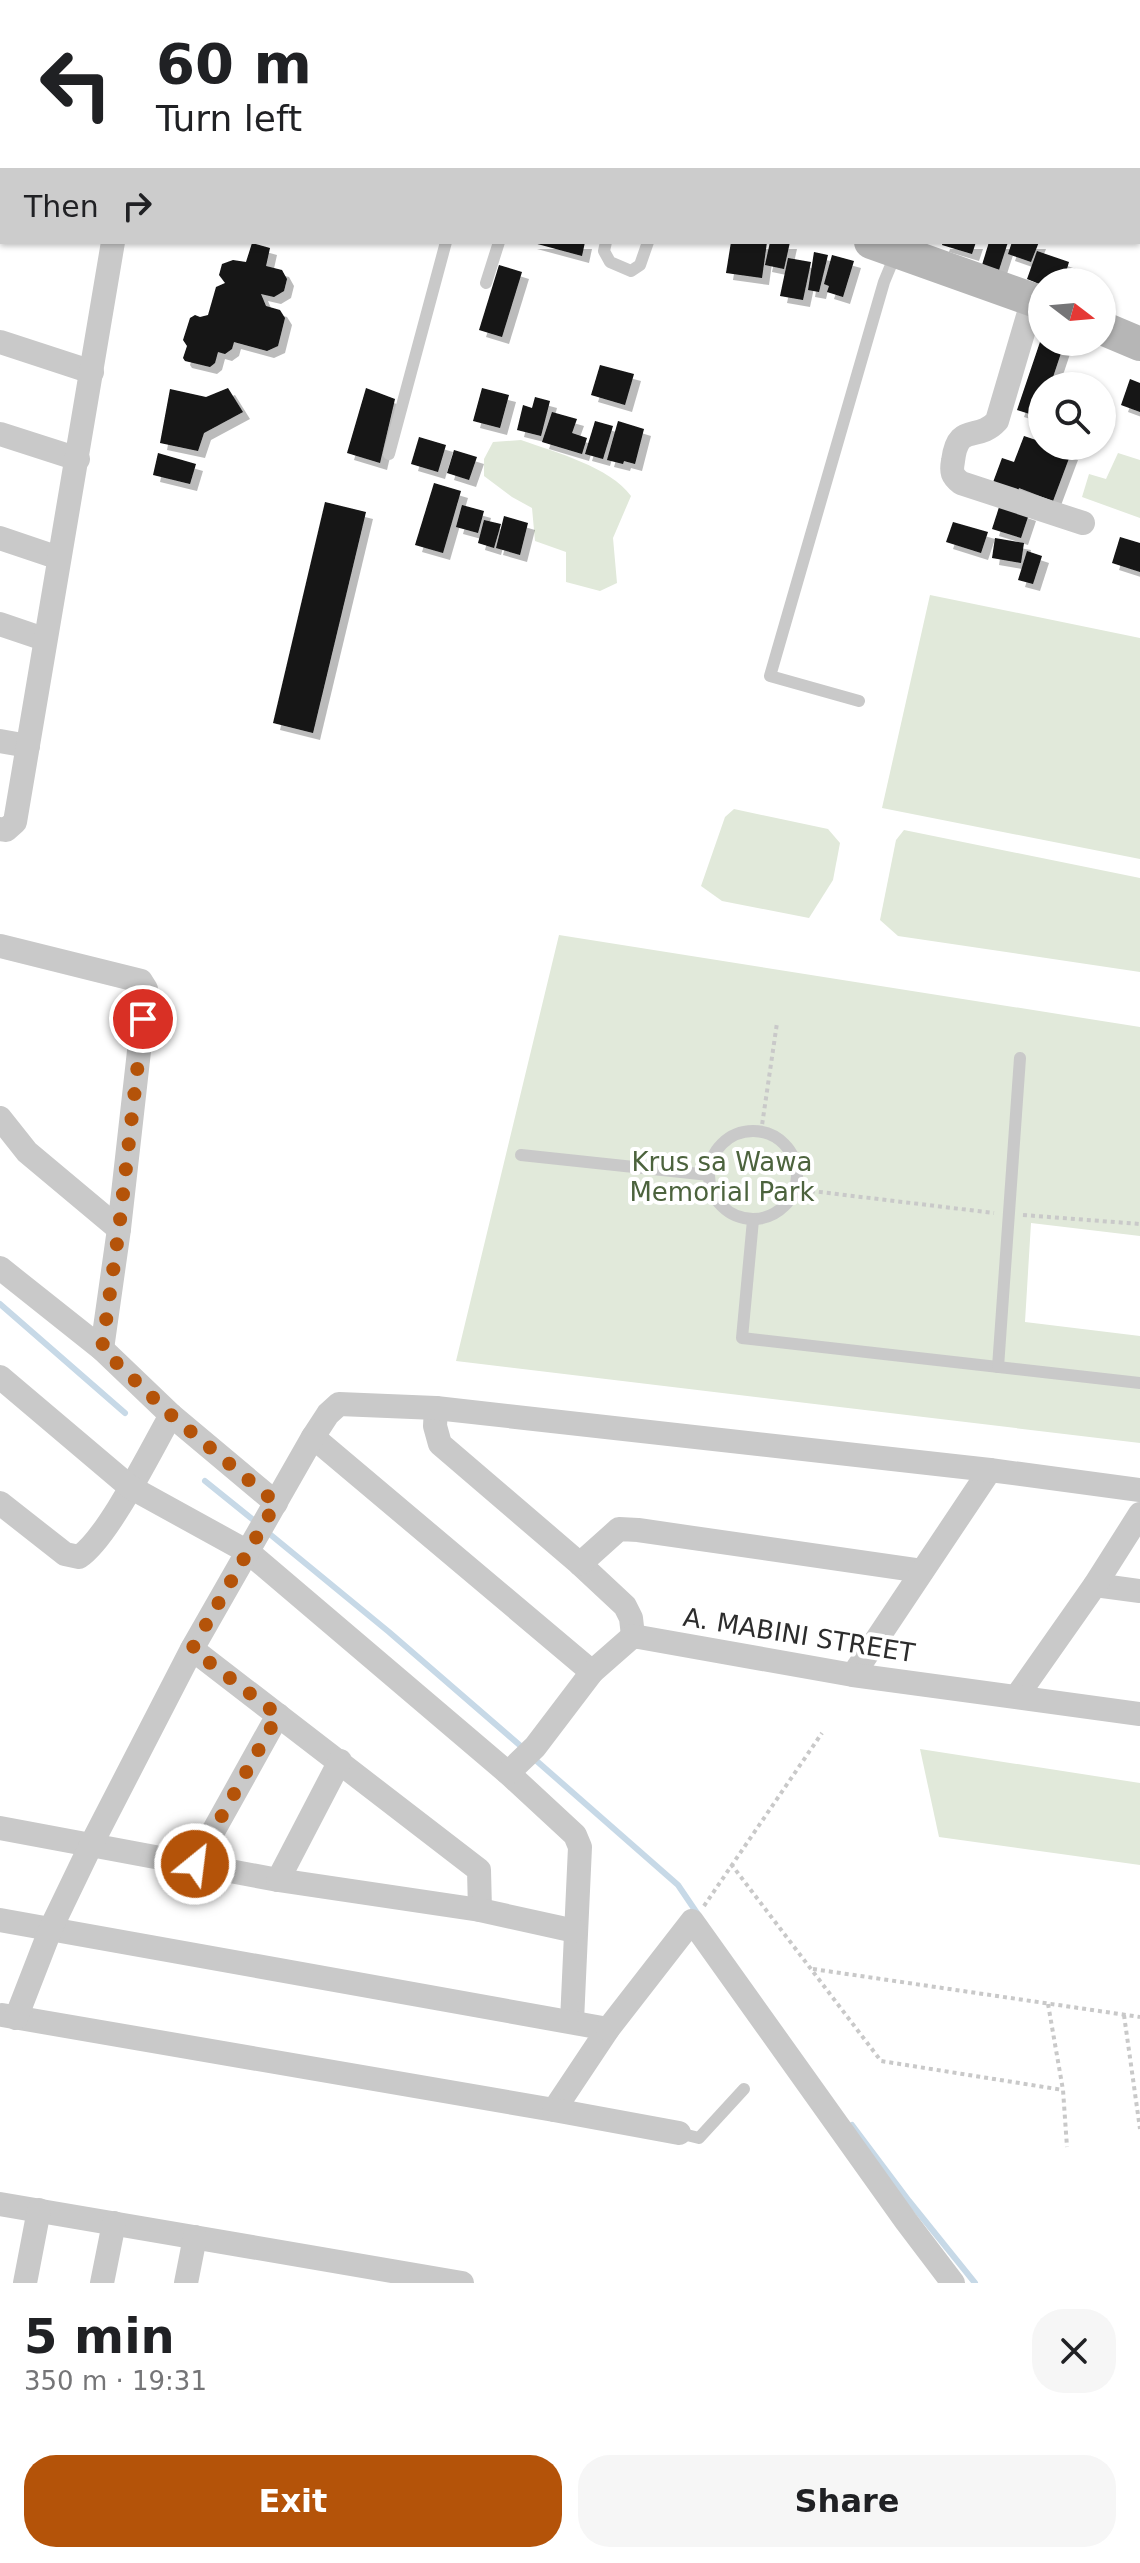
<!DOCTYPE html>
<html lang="en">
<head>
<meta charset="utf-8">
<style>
	body { margin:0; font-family:"DejaVu Sans",sans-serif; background:#f6f6f6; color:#202124; height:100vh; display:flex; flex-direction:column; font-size:30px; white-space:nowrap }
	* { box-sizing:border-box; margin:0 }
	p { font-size:26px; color:#757577 }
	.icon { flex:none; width:44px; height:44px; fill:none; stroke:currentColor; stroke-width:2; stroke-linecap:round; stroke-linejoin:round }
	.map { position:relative; height:2283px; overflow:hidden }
	.drawer { display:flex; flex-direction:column; background:#fff; flex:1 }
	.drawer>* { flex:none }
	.banner { position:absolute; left:0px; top:0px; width:1140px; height:244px; box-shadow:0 2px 6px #0004; background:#fff; color:#202124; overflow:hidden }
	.needle { width:52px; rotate:106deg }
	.tools { position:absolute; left:1028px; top:268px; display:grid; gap:16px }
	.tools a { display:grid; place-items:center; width:88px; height:88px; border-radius:50%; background:#fff; box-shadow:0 2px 6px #0004; font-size:40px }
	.pin { position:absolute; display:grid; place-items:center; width:68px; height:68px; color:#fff; margin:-34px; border:4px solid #fff; border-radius:50%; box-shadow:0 2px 8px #0007 }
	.me { position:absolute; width:88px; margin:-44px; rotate:29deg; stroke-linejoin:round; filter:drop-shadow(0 0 6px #0008) }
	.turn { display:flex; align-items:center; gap:28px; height:168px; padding:0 24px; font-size:36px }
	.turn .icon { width:104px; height:104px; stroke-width:2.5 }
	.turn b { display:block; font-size:56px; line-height:68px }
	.then { display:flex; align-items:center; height:76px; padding:0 24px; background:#0003; gap:16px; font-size:30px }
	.round { display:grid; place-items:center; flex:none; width:84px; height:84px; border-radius:32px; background:#f6f6f6 }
	.headline { display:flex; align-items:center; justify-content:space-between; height:136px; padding:0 24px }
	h1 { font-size:48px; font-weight:700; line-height:60px }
	.cta { display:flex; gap:16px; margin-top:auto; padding:16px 24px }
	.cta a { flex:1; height:92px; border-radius:32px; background:#b45309; color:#fff; font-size:32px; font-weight:700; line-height:92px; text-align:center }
	.cta a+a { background:#f6f6f6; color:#202124 }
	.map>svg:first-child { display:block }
	.green { fill:#e1e9da }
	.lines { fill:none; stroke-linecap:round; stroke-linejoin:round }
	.stream { stroke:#c7d9e7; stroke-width:6 }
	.building { fill:#131313; filter:url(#shadow) }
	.path { stroke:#c9c9c9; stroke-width:4; stroke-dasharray:4 4; stroke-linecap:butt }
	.service { stroke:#c9c9c9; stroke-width:12 }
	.minor { stroke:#c9c9c9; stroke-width:24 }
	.secondary { stroke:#b6b6b6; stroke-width:34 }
	.route { stroke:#b45309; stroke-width:14; stroke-dasharray:0 25.2 }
	.labels { text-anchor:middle; stroke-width:8; stroke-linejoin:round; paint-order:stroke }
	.park-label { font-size:26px; fill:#4c633d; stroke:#fff }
	.street-label { font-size:26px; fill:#2c2c2c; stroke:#fff }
</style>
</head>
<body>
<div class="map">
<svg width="1140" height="2283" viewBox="0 0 1140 2283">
	<defs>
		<filter id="shadow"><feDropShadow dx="7" dy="7" stdDeviation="0" flood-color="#0004"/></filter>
	</defs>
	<rect width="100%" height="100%" fill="#fff"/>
	<g class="green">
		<path d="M457,0H588L587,2H461Z"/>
		<path d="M521,440C555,452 610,467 631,496L613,538L617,583L600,591L566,582V552L535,541L532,508L512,497L484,476V459L493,442Z"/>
		<path d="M1118,453L1140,460V518L1082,497L1089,474L1106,479Z"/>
		<path d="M930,595L1140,638V859L882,808Z"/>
		<path d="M734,809L828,829L840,843L833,880L809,918L722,901L701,886L725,817Z"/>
		<path d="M904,830L1140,878V972L898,936L880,920L896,840Z"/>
		<path d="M559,935L1140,1027V1236L1031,1223L1025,1322L1140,1336V1443L456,1361Z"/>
		<path d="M920,1749L1140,1783V1865L939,1837Z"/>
	</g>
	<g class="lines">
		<g class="stream">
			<path d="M0,1304L125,1413"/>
			<path d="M205,1481L257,1523"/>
			<path d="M266,1531L389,1632L523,1748"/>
			<path d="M531,1756L678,1885L699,1916"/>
			<path d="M852,2125L909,2201L975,2283"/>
		</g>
	</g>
	<g class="building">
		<path d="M530,242H585L582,256Z"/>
		<path d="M731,242H767L762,278L726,273Z"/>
		<path d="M770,242H790L784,269L765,265Z"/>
		<path d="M943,242H976L972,254L942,245Z"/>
		<path d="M989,242H1008L999,270L982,265Z"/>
		<path d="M1012,242H1039L1031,262L1008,254Z"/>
		<path d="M252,243L270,248L266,266L282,270L287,279L284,291L274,297L261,294L266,306L280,310L285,318L278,346L267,351L234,342L232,349L225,354L218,352L215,363L210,367L185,361L183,358L187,346L183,340L190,318L195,315L200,317L208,315L216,287L225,283L219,275L222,264L233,260L246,262Z"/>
		<path d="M1037,251L1069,262L1063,282H1042V285L1027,279Z"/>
		<path d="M814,252L828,255L819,292L808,290Z"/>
		<path d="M832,255L854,261L843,297L827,292L829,286L824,284Z"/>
		<path d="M788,258L811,262L803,300L780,296Z"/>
		<path d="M499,265L522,272L502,337L479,330Z"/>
		<path d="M1040,342L1064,344L1050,386H1042V408L1039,417L1017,410Z"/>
		<path d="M600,365L634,374L625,405L591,395Z"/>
		<path d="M1130,379L1140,383V412L1121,405Z"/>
		<path d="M228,388L243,412L204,433L198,451L160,443L170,389L206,397Z"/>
		<path d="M366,388L395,399L380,463L347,453Z"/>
		<path d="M482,388L509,395L500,428L473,421Z"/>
		<path d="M535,397L550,401L541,436L517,430L523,405L532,408Z"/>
		<path d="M552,412L577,419L572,433L587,438L582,454L542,442Z"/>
		<path d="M595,421L613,426L603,459L585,454Z"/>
		<path d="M618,421L644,429L635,464L624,461L623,464L607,460Z"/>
		<path d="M1024,436L1042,442V446H1052L1071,453L1053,501L1019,488L1017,494L992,485L1002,458L1014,462Z"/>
		<path d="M419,437L446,445L438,472L411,464Z"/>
		<path d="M454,450L477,457L469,480L447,473Z"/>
		<path d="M158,453L196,464L190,484L153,475Z"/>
		<path d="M434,483L461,491L443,553L415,545Z"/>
		<path d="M325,502L366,512L313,733L273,723Z"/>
		<path d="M1000,504L1029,514L1021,538L992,529Z"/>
		<path d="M462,505L484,511L478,533L456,527Z"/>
		<path d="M504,516L528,523L520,555L496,548Z"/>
		<path d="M484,520L501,524L494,548L478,543Z"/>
		<path d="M953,522L988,532L981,553L946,542Z"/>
		<path d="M1120,537L1140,543V572L1112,563Z"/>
		<path d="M995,538L1024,543L1021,563L992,558Z"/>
		<path d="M1027,551L1042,556L1033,584L1018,580Z"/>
	</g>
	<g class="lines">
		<g class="path">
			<path d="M761,1132L777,1023"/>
			<path d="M795,1189L994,1213"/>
			<path d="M1023,1215L1140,1224"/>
			<path d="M731,1864L881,2061L1063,2090"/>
			<path d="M704,1906L822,1733"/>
			<path d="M813,1969L1140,2017"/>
			<path d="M1048,2004L1063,2090L1067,2147"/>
			<path d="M1124,2015L1140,2129"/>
		</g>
		<g class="service">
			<path d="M998,0L1000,2"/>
			<path d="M606,242L604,251L610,262L631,271L640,265L648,242"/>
			<path d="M486,283L499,242"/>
			<path d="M389,454L446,242"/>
			<path d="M859,701L770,676L884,282L896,253"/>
			<circle cx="753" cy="1175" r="44"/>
			<path d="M521,1155L709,1175"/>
			<path d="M753,1220L742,1338L1140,1383"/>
			<path d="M998,1367L1020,1058"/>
			<path d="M679,2133L699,2138L744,2089"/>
		</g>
		<g class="minor">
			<path d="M1051,0L1053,2"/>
			<path d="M1138,2L1139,0"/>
			<path d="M1138,67L1140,69"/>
			<path d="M0,76L2,77"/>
			<path d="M0,166H2"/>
			<path d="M1033,299L997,421C977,443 958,421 953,461C951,472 952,476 961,483L1083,523"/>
			<path d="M0,342L92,372"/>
			<path d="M0,434L78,459"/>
			<path d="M0,538L59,558"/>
			<path d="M0,624L44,639"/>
			<path d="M0,741L28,746"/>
			<path d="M0,829L6,830L15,822L113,242"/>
			<path d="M0,946L141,981L146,989L119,1229L102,1349"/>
			<path d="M0,1118L27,1152L119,1229"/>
			<path d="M0,1268L102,1349L171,1415C152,1448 108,1538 79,1557L65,1554L0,1503"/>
			<path d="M0,1377L130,1487L248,1552L508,1773L575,1835L580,1847L572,2021"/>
			<path d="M436,1408L435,1426L440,1444L580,1564L625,1606L631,1618L633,1636"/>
			<path d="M171,1415L276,1503"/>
			<path d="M313,1437L592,1672"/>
			<path d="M580,1564L619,1529L638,1530L922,1571"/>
			<path d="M1095,1585L1140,1591"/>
			<path d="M192,1649L479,1870L480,1910"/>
			<path d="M853,1675L990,1470"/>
			<path d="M1017,1696L1095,1585L1140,1514"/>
			<path d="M508,1773L535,1747L592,1672L633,1636L853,1675L1140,1714"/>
			<path d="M0,1828L278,1880L480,1910L575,1931"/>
			<path d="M195,1864L278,1715"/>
			<path d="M278,1880L340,1761"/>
			<path d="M0,1920L608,2029L554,2110L2,2015"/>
			<path d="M16,2018L51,1928L91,1845L192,1649L313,1437L328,1414L339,1404L436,1408L990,1470L1140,1490"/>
			<path d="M608,2029L692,1921L906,2221L953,2283"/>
			<path d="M554,2110L679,2133"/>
			<path d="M0,2204L462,2283"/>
			<path d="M25,2283L39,2210"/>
			<path d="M102,2283L114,2223"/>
			<path d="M186,2283L195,2237"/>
		</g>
		<g class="secondary">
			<path d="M250,0L252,2"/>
			<path d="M926,2L927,0"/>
			<path d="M871,242L1042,303"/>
			<path d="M1102,328L1140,344"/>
		</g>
	</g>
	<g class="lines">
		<path class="route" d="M143,1019L119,1229L102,1349L171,1415L276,1503L192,1649L278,1715L195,1864"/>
	</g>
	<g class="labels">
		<g class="park-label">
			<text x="722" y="1171">Krus sa Wawa<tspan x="722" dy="30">Memorial Park</tspan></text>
		</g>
		<g class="street-label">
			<text transform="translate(799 1635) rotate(9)" y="9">A. MABINI STREET</text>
		</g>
	</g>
</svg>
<div class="tools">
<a><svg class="needle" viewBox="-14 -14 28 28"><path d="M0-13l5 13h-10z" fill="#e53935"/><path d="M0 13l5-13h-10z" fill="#757577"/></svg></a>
<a><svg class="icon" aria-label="search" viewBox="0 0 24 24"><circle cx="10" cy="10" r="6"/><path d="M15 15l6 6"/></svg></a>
</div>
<div class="pin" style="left:143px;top:1019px;background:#d93025"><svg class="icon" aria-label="arrive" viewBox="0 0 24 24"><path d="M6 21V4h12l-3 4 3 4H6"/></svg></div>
<svg class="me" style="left:195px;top:1864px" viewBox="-20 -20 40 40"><circle r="17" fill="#b45309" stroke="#fff" stroke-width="3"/><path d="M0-11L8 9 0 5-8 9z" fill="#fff"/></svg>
<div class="banner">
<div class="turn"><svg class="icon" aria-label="left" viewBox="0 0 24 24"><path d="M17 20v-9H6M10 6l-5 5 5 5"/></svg><div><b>60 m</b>Turn left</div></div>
<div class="then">Then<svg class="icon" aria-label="right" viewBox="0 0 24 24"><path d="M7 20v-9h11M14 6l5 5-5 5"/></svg></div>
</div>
</div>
<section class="drawer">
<div class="headline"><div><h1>5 min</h1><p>350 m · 19:31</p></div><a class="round"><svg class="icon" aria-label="close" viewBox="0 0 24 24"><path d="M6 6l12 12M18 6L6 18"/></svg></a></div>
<div class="cta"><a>Exit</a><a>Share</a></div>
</section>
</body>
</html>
